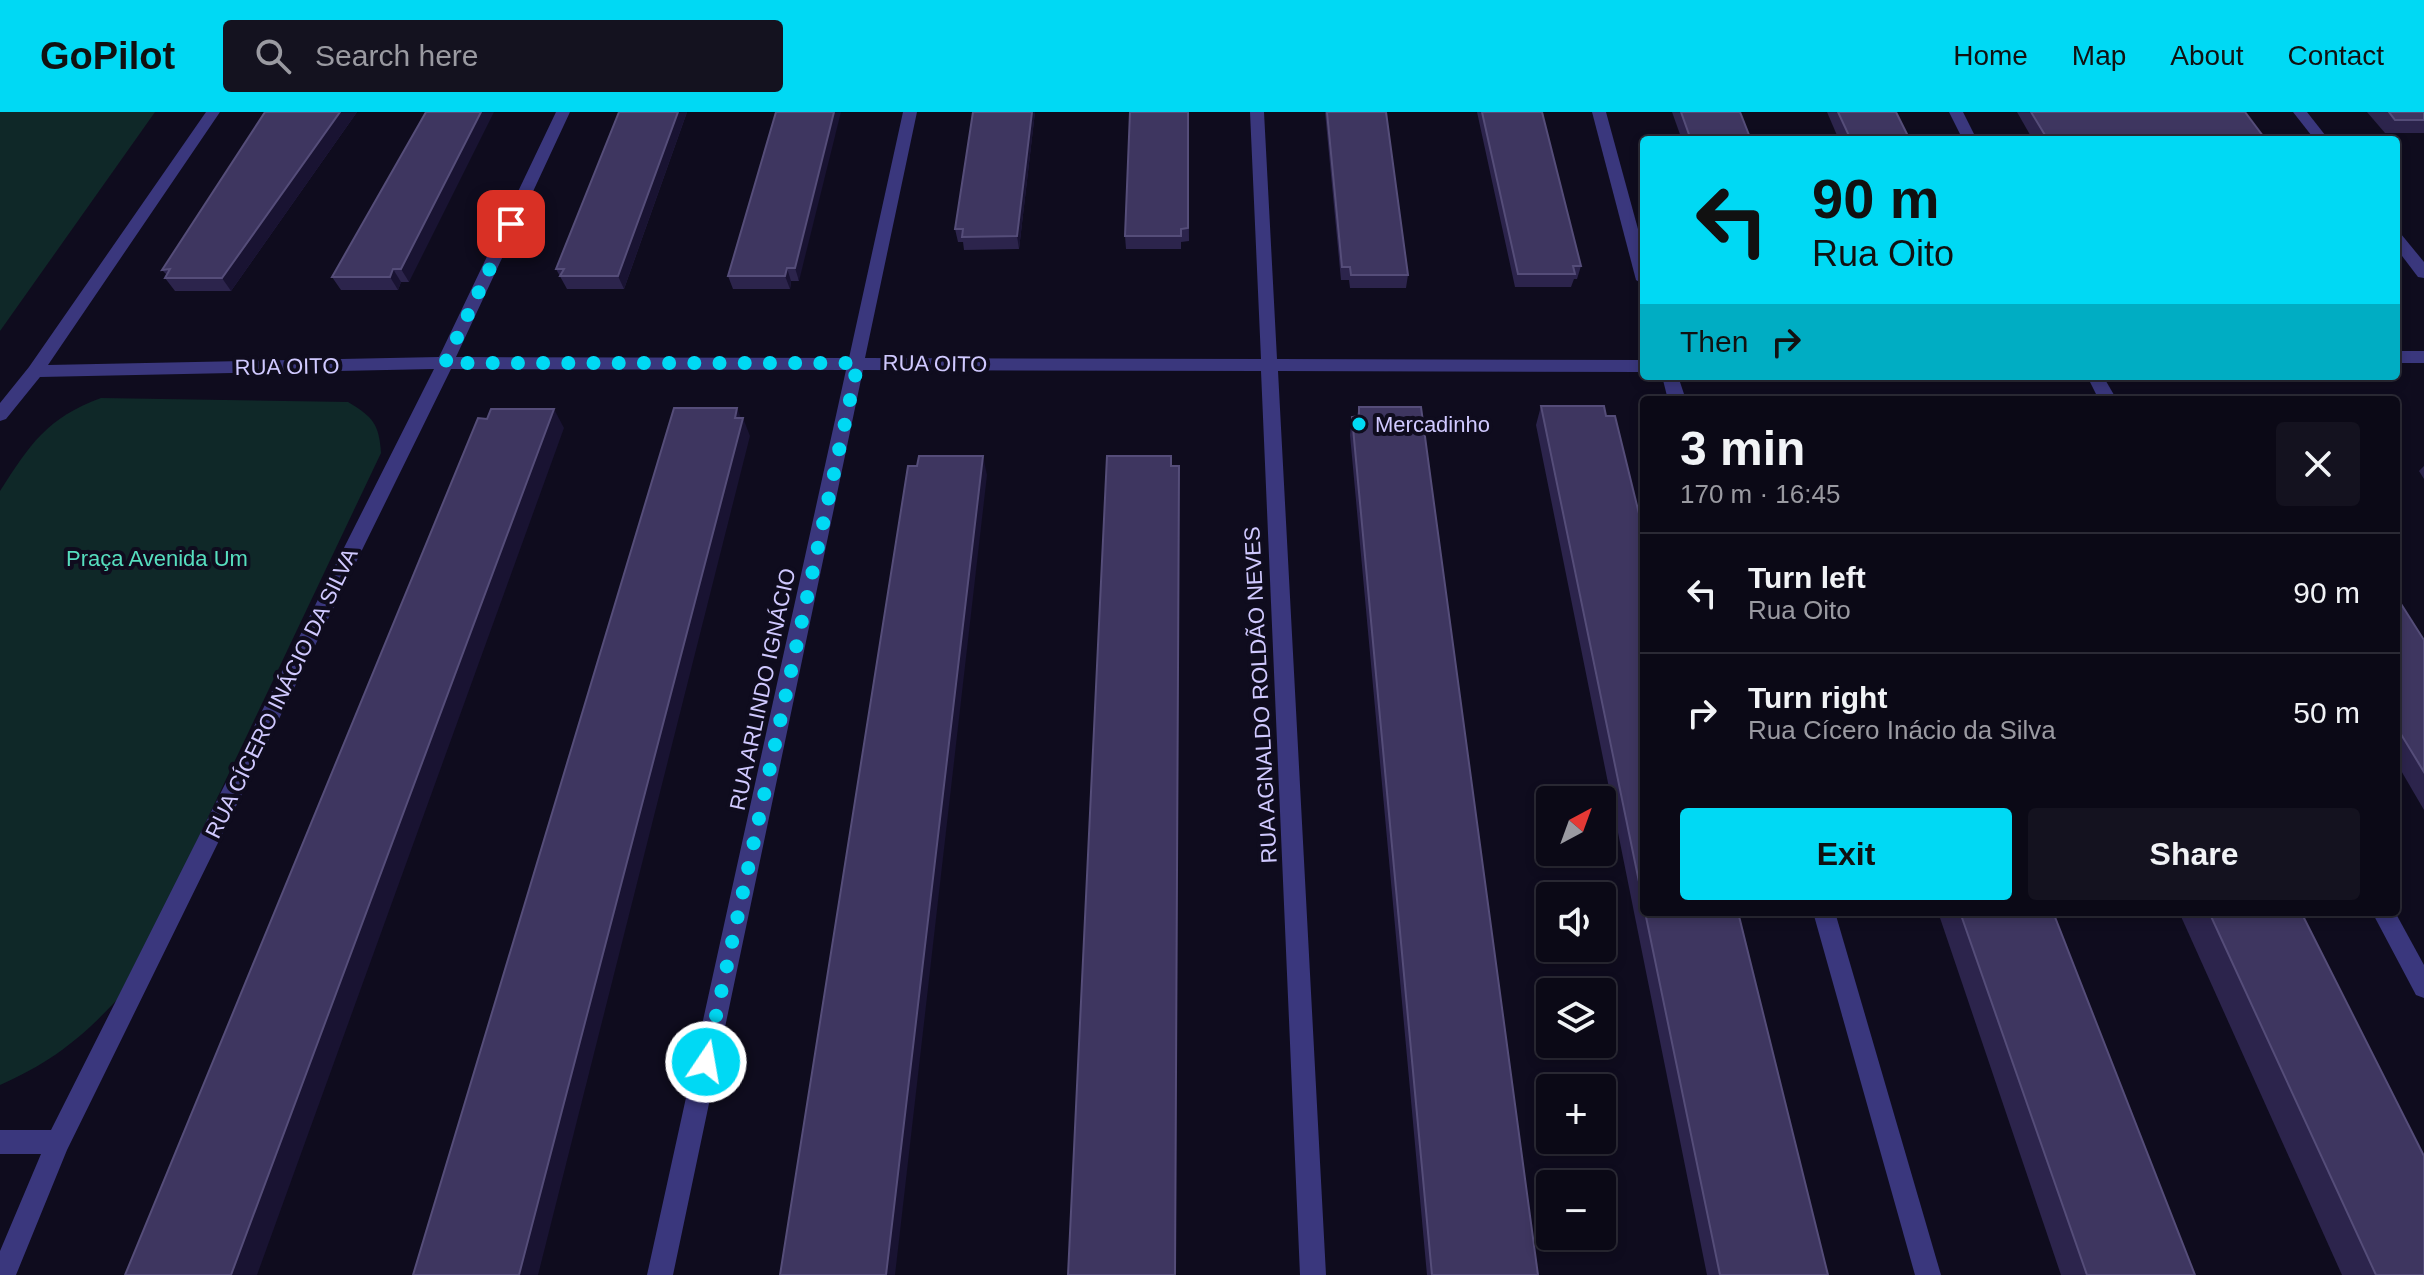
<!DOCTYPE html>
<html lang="en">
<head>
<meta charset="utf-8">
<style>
	body { margin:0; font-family:Helvetica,sans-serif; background:#14121f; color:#f1f3f6; height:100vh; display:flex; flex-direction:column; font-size:30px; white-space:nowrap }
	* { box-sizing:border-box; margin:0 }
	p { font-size:26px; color:#9a9aa1 }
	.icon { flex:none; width:44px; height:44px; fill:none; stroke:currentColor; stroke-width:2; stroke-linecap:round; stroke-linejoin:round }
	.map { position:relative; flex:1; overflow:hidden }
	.sheet { position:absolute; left:1640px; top:284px; width:760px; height:520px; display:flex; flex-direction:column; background:#0b0916; border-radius:8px; box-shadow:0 4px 12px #0003,0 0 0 2px #2b2a35 }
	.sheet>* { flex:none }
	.banner { position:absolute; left:1640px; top:24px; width:760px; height:244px; border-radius:8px; box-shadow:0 4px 12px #0003,0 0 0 2px #2b2a35; background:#00d9f4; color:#111; overflow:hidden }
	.needle { width:52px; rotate:41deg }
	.buttons { position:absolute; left:1536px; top:674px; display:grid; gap:16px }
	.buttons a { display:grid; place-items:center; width:80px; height:80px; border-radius:8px; background:#0b0916; box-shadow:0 4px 12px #0003,0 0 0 2px #2b2a35; font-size:40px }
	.pin { position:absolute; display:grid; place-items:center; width:68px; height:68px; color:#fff; margin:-34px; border-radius:16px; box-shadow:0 4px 12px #0006 }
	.me { position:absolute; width:88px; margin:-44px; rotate:12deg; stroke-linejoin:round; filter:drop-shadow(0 0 6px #0008) }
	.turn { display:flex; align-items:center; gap:28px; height:168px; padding:0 40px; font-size:36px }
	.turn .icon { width:104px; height:104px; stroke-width:2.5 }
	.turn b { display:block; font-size:56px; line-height:68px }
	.then { display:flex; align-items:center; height:76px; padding:0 40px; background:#0003; gap:16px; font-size:30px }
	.round { display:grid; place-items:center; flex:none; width:84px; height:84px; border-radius:8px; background:#14121f }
	.overview { display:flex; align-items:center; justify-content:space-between; height:136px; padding:0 40px }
	h1 { font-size:48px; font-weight:700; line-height:60px }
	.cta { display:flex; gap:16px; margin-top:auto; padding:16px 40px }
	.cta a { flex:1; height:92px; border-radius:8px; background:#00d9f4; color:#111; font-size:32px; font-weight:700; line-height:92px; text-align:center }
	.cta a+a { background:#14121f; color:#f1f3f6 }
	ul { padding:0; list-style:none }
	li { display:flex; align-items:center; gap:24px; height:120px; padding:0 40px; border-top:2px solid #2b2a35 }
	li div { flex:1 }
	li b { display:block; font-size:30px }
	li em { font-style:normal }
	header { display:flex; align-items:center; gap:48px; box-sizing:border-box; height:112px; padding:0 40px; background:#00d9f4; color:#111 }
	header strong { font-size:38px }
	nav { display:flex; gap:44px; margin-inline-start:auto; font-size:28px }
	.search { width:560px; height:72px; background:#14121f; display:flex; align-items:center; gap:20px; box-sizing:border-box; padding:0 28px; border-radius:8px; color:#9a9aa1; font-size:30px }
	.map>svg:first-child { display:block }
	.green { fill:#0f2828 }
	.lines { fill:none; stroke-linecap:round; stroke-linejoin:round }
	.minor { fill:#3a377d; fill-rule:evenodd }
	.wall { fill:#2c244c }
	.shaded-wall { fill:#191332 }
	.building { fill:#3e3660; stroke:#554d79; stroke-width:2 }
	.route { stroke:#00d9f4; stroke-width:14; stroke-dasharray:0 25.2 }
	.poi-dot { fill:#00d9f4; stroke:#0f0c1e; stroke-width:3 }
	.labels { text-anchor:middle; stroke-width:8; stroke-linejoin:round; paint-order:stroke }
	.street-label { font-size:22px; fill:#d0c9ff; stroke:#0f0c1e }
	.poi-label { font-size:22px; fill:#d0c9ff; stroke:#0f0c1e; text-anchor:start }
	.park-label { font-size:22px; fill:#56debe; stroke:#0f0c1e }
</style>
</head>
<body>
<header>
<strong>GoPilot</strong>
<div class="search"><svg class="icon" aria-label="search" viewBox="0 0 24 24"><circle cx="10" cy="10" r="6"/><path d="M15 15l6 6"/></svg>Search here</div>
<nav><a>Home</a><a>Map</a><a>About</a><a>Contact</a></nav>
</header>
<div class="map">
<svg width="2424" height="1163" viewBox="0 0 2424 1163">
	<rect width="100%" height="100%" fill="#0f0c1e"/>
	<g class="green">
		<path d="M0,0H155L0,219Z"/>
		<path d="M101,286L348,290C373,305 379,312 381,341L126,878C85,923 56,948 0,973V379C30,332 47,306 101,286Z"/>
	</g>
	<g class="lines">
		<g class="minor">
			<path d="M206,0H220L48,253L439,245L556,0H570L456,245L849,246L903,0H917L865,246L1261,247L1250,0H1264L1277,247L1644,248V260L1278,259L1326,1163H1300L1261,259L863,258L673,1163H647L846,258L451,257L67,1038L16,1163H0V1139L41,1042H0V1018H51L434,257L40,265L6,307L0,309V291L29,255Z"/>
			<path d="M1592,0H1606L1644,139V173L1636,168Z"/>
			<path d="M1949,0H1963L1977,28H1963Z"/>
			<path d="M2293,0H2307L2329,28H2315Z"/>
			<path d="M2396,120L2401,122L2424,150V166L2418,165L2396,136Z"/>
			<rect x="2396" y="239" width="28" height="12"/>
			<path d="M1662,264H1678L1686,288H1668Z"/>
			<path d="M2087,264H2103L2117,288H2099Z"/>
			<path d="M1813,800H1835L1941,1163H1915Z"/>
			<path d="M2372,800H2395L2424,853V886L2416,883Z"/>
		</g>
	</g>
	<g class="wall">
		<path d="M265,0H357L231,179H175L165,166L167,163L162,158Z"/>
		<path d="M426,0L409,170H401L398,178H341L332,165Z"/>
		<path d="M619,0H687L624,177H567L556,157Z"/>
		<path d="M776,0L799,169H791L790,177H733L728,164Z"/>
		<path d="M973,0H1035L1019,137L964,138L963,130H958L955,117Z"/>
		<path d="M1188,0L1189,129L1181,130V137H1126L1125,124Z"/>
		<path d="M1325,0H1386L1408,163L1406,176H1350L1349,168H1341Z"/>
		<path d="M1477,0H1542L1581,154L1577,167H1574L1571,175H1515Z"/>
		<path d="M1672,0H1740L1751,28H1682Z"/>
		<path d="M1827,0H1896L1910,28H1839Z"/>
		<path d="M2017,0H2245L2266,28H2033Z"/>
		<path d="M2367,0H2424V21H2385Z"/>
		<path d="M1541,294L1606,304L1644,422V800H1738L1828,1163H1707L1536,313Z"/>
		<path d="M1359,295L1538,1163H1427L1350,323L1352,305L1357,304Z"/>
		<path d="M2424,354V367L2419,359Z"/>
		<path d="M2396,484L2424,528V698L2396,650Z"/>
		<path d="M1938,800H2053L2195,1163H2061Z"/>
		<path d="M2179,800H2301L2424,1163H2342Z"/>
	</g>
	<g class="shaded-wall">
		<path d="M340,0H357L231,179L222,166Z"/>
		<path d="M481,0H494L409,170L401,157Z"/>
		<path d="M678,0H687L624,177L618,164Z"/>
		<path d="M834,0H841L799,169L795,156Z"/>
		<path d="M1032,0H1035L1019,137L1017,124Z"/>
		<path d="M787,156L791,169L790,177L785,164Z"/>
		<path d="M393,157L401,170L398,178L390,165Z"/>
		<path d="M737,296L742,309L743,306L750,324L538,1163H519Z"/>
		<path d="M554,297L564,316L257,1163H231Z"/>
		<path d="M983,344L987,363L895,1163H886Z"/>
		<path d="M1179,354L1176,1163H1175Z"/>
	</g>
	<g class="building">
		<path d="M265,0H340L222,166H165L170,157L162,158Z"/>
		<path d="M426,0H481L401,157H393L390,165H332Z"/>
		<path d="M619,0H678L618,164H560L564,157H556Z"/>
		<path d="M776,0H834L795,156H787L785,164H728Z"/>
		<path d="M973,0H1032L1017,124L962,125L963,117H955Z"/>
		<path d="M1130,0H1188V116L1181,117V124H1125Z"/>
		<path d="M1327,0H1386L1408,163H1351L1350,155H1342Z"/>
		<path d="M1482,0H1542L1581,154H1573L1575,162H1518Z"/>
		<path d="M1681,0H1740L1751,28H1691Z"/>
		<path d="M1838,0H1896L1910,28H1851Z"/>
		<path d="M2031,0H2245L2266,28H2048Z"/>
		<path d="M2389,0H2424V8H2395Z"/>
		<path d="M1541,294H1604L1606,304H1615L1644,422V794Z"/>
		<path d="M1359,295H1421L1538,1163H1432L1352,305L1359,304Z"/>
		<path d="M674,296H737L735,306H743L519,1163H413Z"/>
		<path d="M491,297H554L231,1163H125L478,306L487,307Z"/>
		<path d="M919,344H983L886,1163H780L908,354H917Z"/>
		<path d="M1107,344H1171V354H1179L1175,1163H1068Z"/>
		<path d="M2396,484L2424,528V660L2396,614Z"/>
		<path d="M1645,800H1738L1828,1163H1720Z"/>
		<path d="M1960,800H2053L2195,1163H2087Z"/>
		<path d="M2209,800H2301L2424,1044V1163H2376Z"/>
	</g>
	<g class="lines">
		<path class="route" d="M511,112L445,251H858L706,950"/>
	</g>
	<circle class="poi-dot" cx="1359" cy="312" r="8"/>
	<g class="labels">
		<g class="street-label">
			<text transform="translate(935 251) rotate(1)" y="8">RUA OITO</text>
			<text transform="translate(287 254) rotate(-1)" y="8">RUA OITO</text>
			<text transform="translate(762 577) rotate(-78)" y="8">RUA ARLINDO IGNÁCIO</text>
			<text transform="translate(281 581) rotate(-64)" y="8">RUA CÍCERO INÁCIO DA SILVA</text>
			<text transform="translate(1260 583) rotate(-93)" y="8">RUA AGNALDO ROLDÃO NEVES</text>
		</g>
		<g class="poi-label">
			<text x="1375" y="320">Mercadinho</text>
		</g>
		<g class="park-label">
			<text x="157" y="454">Praça Avenida Um</text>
		</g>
	</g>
</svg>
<div class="buttons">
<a><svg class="needle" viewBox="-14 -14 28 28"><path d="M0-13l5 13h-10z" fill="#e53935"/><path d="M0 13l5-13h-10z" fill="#9a9aa1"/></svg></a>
<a><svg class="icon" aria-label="sound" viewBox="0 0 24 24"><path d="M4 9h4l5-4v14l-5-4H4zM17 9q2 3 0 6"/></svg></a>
<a><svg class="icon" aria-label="layers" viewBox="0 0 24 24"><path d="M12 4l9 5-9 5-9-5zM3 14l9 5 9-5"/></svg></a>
<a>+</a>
<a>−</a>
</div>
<div class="pin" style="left:511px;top:112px;background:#d93025"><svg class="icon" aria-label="arrive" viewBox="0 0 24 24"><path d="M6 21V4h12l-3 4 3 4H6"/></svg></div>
<svg class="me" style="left:706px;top:950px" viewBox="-20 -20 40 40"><circle r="17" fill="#00d9f4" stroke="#fff" stroke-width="3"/><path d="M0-11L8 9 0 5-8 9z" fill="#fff"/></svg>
<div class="banner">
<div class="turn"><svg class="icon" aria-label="left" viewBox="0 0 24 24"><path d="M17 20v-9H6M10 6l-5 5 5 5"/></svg><div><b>90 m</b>Rua Oito</div></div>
<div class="then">Then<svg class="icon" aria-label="right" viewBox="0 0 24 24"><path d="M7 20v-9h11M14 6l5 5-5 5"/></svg></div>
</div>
<section class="sheet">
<div class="overview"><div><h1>3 min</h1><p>170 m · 16:45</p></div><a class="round"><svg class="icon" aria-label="close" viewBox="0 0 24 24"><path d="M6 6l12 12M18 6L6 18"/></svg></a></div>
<ul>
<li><svg class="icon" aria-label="left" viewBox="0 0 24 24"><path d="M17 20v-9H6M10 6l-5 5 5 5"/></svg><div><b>Turn left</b><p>Rua Oito</p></div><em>90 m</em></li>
<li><svg class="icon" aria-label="right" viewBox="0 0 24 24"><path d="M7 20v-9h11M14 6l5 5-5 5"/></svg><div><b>Turn right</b><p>Rua Cícero Inácio da Silva</p></div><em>50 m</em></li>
</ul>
<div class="cta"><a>Exit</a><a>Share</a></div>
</section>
</div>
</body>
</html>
